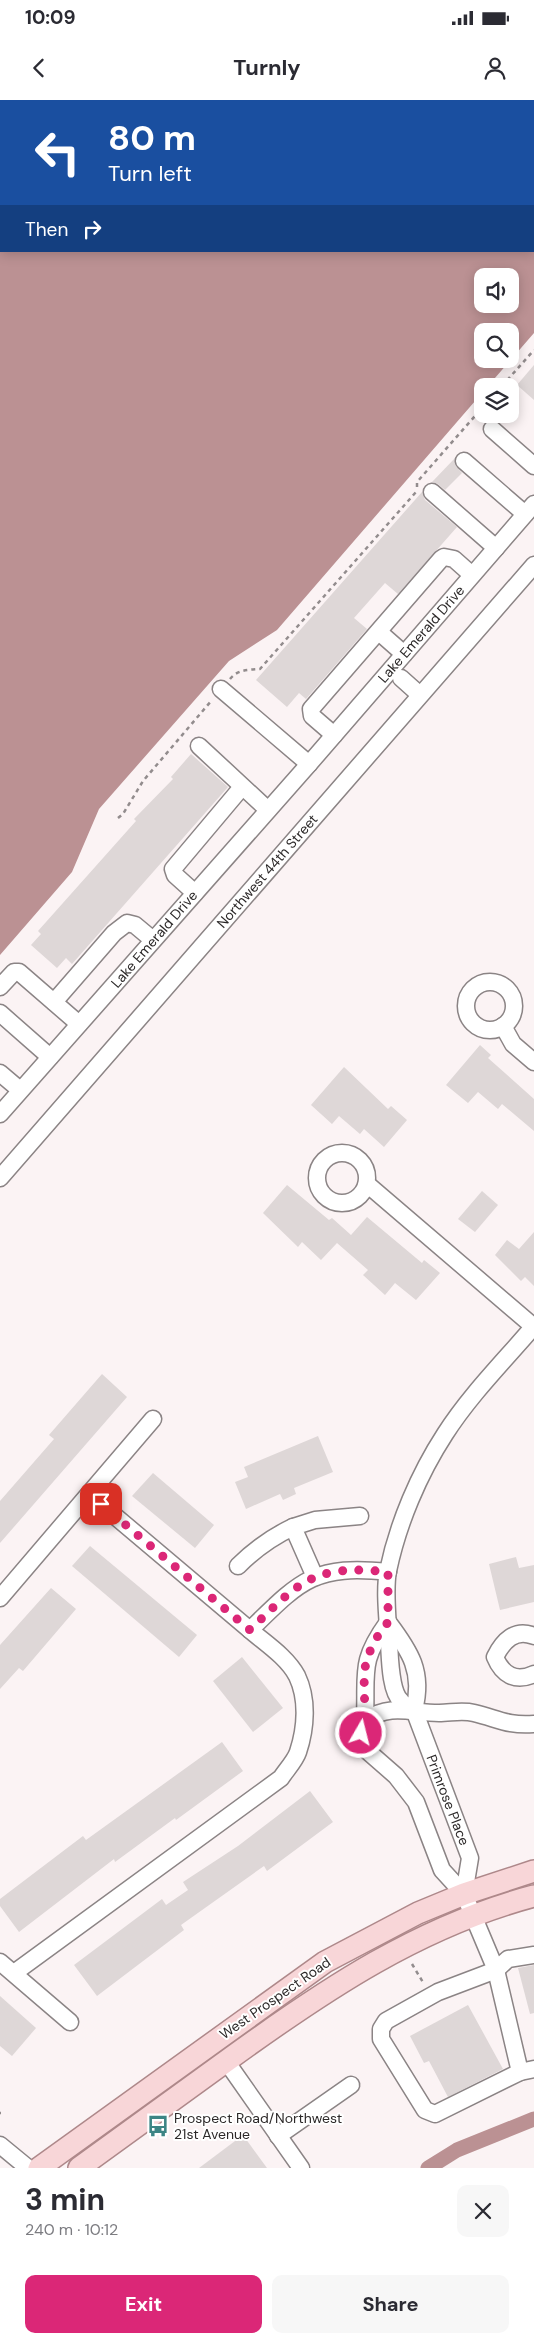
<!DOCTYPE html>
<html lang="en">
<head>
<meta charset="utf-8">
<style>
	body { margin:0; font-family:"DM Sans",sans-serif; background:#f7f7f7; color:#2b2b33; height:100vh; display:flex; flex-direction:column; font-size:19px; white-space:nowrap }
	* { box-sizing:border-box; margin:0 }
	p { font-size:16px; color:#7c7c81 }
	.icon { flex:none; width:28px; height:28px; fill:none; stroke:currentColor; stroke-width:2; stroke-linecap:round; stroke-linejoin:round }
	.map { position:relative; height:2068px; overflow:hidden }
	.panel { display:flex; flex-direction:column; background:#fff; flex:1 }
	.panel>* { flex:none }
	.banner { position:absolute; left:0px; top:0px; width:535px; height:152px; box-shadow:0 2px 12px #0003; background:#1a4fa0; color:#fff; overflow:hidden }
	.controls { position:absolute; left:474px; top:168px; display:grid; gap:10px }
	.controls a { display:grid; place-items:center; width:45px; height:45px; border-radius:10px; background:#fff; box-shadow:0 2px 12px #0003; font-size:25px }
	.pin { position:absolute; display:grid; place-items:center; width:42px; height:42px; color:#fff; margin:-21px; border-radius:10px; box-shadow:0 2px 8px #0006 }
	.me { position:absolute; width:55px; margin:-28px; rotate:8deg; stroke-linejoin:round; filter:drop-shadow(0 0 4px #0008) }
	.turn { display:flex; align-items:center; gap:18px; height:105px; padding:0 25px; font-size:22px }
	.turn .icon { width:65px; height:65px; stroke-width:2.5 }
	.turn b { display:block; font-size:35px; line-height:42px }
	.then { display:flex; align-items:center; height:48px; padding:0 25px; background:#0003; gap:10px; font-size:19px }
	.round { display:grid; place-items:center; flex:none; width:52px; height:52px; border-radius:10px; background:#f7f7f7 }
	.summary { display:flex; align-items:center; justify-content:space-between; height:85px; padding:0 25px }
	h1 { font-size:30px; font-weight:700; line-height:38px }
	.action { display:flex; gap:10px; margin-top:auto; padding:10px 25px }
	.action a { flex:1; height:58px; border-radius:10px; background:#db2777; color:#fff; font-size:20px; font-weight:700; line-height:58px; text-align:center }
	.action a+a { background:#f7f7f7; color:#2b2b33 }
	.status { display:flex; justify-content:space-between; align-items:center; height:35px; padding:0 25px; background:#fff; direction:ltr }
	.status svg { height:14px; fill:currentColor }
	header { display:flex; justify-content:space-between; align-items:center; height:65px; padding:0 25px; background:#fff; font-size:22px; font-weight:700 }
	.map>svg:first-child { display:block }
	.water { fill:#bb9193; fill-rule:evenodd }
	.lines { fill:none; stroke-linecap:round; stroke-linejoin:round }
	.canal { stroke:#bb9193; stroke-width:15 }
	.building { fill:#ded7d7 }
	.minor-casing { stroke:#8b8485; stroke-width:19 }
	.major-casing { stroke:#ae888a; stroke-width:24 }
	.path { stroke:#928c8d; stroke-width:2.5; stroke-dasharray:4 4; stroke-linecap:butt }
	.minor { stroke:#fff; stroke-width:16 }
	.major { stroke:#f8d6d8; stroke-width:21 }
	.route { stroke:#db2777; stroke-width:9; stroke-dasharray:0 16.2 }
	.labels { text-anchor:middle; stroke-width:4; stroke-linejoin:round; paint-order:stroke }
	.street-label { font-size:14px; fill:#2c2929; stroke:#fff }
	.poi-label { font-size:14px; fill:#2c2929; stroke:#fff; text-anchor:start }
</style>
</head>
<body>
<div class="status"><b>10:09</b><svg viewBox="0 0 49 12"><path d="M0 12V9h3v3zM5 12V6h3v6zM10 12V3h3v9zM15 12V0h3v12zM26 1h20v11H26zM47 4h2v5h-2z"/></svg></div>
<header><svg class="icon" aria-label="back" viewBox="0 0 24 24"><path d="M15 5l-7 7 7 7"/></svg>Turnly<svg class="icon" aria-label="person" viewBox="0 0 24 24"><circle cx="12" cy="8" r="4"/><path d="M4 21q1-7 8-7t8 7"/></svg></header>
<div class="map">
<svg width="534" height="2068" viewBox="0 0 534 2068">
	<rect width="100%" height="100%" fill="#fbf3f4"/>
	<path class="water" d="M0,0H534V233L488,286H482V293L277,530L229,561L99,709L72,772L0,855ZM1,1H534V151H1ZM482,176H510V204H482ZM482,231H510V259H482Z"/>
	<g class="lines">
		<path class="canal" d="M428,2068L457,2050L534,2019"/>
	</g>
	<g class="building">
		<path d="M534,265V300L517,285Z"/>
		<path d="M455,358V365L462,373L445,390L438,384L432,382Z"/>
		<path d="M422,392L425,400L457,427L398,494L385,483L354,518L367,529L306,599L299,593L287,607L256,580Z"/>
		<path d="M191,654L228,687L72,864L66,858L57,868L31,845L41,834L38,831L136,721L134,719L173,679L171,677Z"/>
		<path d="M480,945L491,955L488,958L534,999V1031L502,1004L498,1009L478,992L468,1003L446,985Z"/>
		<path d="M344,967L388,1009L391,1006L407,1020L384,1047L364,1029L360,1034L339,1016L332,1024L311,1005Z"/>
		<path d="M287,1085L329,1120L332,1118L351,1135L367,1117L422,1163L424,1160L440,1173L416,1200L395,1183L385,1195L363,1175L368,1170L337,1143L321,1160L302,1142L298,1147L263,1113Z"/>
		<path d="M482,1091L498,1105L475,1132L458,1119Z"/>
		<path d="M534,1132V1186L525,1177L521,1181L495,1155L507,1140L519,1149Z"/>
		<path d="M102,1274L127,1297L0,1443V1401L54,1339L49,1335Z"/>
		<path d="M318,1336L333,1372L294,1388L296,1394L283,1400L280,1394L246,1409L235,1382L248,1377L244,1367Z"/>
		<path d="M153,1373L214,1425L195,1448L132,1396Z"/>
		<path d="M90,1446L197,1535L179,1557L72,1466Z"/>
		<path d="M516,1457L519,1468L534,1465V1502L500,1510L489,1464Z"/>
		<path d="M51,1488L76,1509L23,1571L19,1568L0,1589V1545Z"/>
		<path d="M242,1557L283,1608L253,1632L213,1581Z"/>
		<path d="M222,1642L243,1671L176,1720L175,1718L115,1762L114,1759L19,1832L0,1806V1799L83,1736L86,1740Z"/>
		<path d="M310,1691L333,1722L267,1771L264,1766L181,1825L184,1830L97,1896L74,1865L162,1799L166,1805L188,1790L183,1782L238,1746Z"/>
		<path d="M534,1865V1913L530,1914L518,1868Z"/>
		<path d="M0,1896L36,1928L12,1956L0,1946Z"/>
		<path d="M468,1905L503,1969L448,1997L429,1961L424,1963L410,1936Z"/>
		<path d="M243,2035L267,2068H199Z"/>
	</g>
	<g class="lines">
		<g class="minor-casing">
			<g id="minor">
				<path d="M492,329L534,366"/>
				<path d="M464,361L525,414"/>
				<path d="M432,392L496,448"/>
				<path d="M379,532L404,554"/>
				<path d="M401,578L420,595"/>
				<path d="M221,589L309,664"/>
				<path d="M334,635L312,616L311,609L441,459L444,457L454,459L472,475"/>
				<path d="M199,646L268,710"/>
				<path d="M195,793L175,775L173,769L242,687"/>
				<circle cx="490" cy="906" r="24"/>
				<path d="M0,887L14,872H19L79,924"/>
				<path d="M54,902L114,833L127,823L135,825L153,840"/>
				<path d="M0,913L50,957"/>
				<path d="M503,926L513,944L534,962"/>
				<path d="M0,973L20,990"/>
				<path d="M0,1014L309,664L534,404"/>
				<circle cx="342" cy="1078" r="25"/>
				<path d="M0,1078L534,465"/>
				<path d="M367,1084L534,1227"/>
				<path d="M90,1395L250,1530C300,1481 314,1464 388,1472"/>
				<path d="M238,1466C255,1449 272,1437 293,1427"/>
				<path d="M315,1477L293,1427L315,1420L360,1416"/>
				<path d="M0,1498L153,1319"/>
				<path d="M388,1522C359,1562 367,1572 365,1618C364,1623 362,1628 361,1633C361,1638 363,1644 364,1648L396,1676L416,1702L442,1770L464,1794L496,1870L520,1972"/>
				<path d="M388,1522C410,1551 424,1572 414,1610"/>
				<path d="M534,1536C515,1528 503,1541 495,1557C502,1574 515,1583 534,1574"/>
				<path d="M414,1610C410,1607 404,1605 401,1601C390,1591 390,1557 389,1543C388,1521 384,1491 388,1471C398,1423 419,1374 445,1334C470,1295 504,1261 534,1226"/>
				<path d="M414,1610L470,1758L464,1794"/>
				<path d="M365,1620C392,1603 410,1613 439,1613C451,1613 462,1610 474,1613C499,1619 507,1626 534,1624"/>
				<path d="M534,1855L508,1859L496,1870L438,1892L386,1921L381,1929V1939L425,2010L435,2014L520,1972L534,1969"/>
				<path d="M0,1862L70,1922"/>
				<path d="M14,1873L281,1678C286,1670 295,1661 298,1652C306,1628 308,1599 297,1576C287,1557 265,1543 250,1530"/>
				<path d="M226,1961L301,2068"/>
				<path d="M278,2036L351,1985"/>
				<path d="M0,2045L28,2068"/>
			</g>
		</g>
		<g class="major-casing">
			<g id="major">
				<path d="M39,2068L325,1862L418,1813L464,1794L534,1771"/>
				<path d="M79,2068C130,2031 181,1994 232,1957C326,1889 420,1826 534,1796"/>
			</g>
		</g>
		<g class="path">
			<path d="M502,286L534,250"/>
			<path d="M417,387V382L482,308"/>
			<path d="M230,579C238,569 249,570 260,569L416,392"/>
			<path d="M118,718L123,714L143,681L212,600"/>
			<path d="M412,1864L424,1884"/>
			<path d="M0,2013H1"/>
		</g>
		<use href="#minor" class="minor"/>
		<use href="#major" class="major"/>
	</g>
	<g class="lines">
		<path class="route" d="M101,1404L250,1530C300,1481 314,1464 388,1472V1522L375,1540L367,1558L364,1573L365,1620L361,1633"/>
	</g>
	<defs>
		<g id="bus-bare" transform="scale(1.725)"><path d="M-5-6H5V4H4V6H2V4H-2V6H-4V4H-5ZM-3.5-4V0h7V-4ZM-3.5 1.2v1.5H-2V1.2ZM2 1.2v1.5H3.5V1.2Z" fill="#3d8585" stroke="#fff" stroke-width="2.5" paint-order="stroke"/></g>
	</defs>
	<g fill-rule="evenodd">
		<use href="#bus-bare" x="158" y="2026"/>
	</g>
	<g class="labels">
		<g class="street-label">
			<text transform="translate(421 534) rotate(-49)" y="5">Lake Emerald Drive</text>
			<text transform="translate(267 771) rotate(-49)" y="5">Northwest 44th Street</text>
			<text transform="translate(154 839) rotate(-49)" y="5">Lake Emerald Drive</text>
			<text transform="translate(448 1700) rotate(69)" y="5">Primrose Place</text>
			<text transform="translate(275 1898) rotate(-35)" y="5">West Prospect Road</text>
		</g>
		<g class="poi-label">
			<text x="174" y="2023">Prospect Road/Northwest<tspan x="174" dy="16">21st Avenue</tspan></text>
		</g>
	</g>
</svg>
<div class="controls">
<a><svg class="icon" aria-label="sound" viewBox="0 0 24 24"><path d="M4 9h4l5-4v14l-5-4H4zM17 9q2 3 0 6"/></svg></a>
<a><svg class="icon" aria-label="search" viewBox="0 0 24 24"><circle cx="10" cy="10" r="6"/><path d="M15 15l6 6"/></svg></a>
<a><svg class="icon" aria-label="layers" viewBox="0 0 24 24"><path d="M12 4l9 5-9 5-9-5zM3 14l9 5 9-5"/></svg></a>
</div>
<div class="pin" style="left:101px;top:1404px;background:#d93025"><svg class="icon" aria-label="arrive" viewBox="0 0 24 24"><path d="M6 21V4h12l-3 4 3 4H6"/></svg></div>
<svg class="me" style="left:361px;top:1633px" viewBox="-20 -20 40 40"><circle r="17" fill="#db2777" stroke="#fff" stroke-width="3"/><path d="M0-11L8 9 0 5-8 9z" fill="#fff"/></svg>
<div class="banner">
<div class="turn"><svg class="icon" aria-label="left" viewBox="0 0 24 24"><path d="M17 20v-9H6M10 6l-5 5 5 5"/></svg><div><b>80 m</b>Turn left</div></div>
<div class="then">Then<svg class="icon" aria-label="right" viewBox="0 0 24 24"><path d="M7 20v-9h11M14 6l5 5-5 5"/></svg></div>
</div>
</div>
<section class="panel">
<div class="summary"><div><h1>3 min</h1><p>240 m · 10:12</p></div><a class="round"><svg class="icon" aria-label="close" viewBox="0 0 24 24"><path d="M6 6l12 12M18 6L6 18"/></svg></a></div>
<div class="action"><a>Exit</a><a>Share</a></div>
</section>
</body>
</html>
